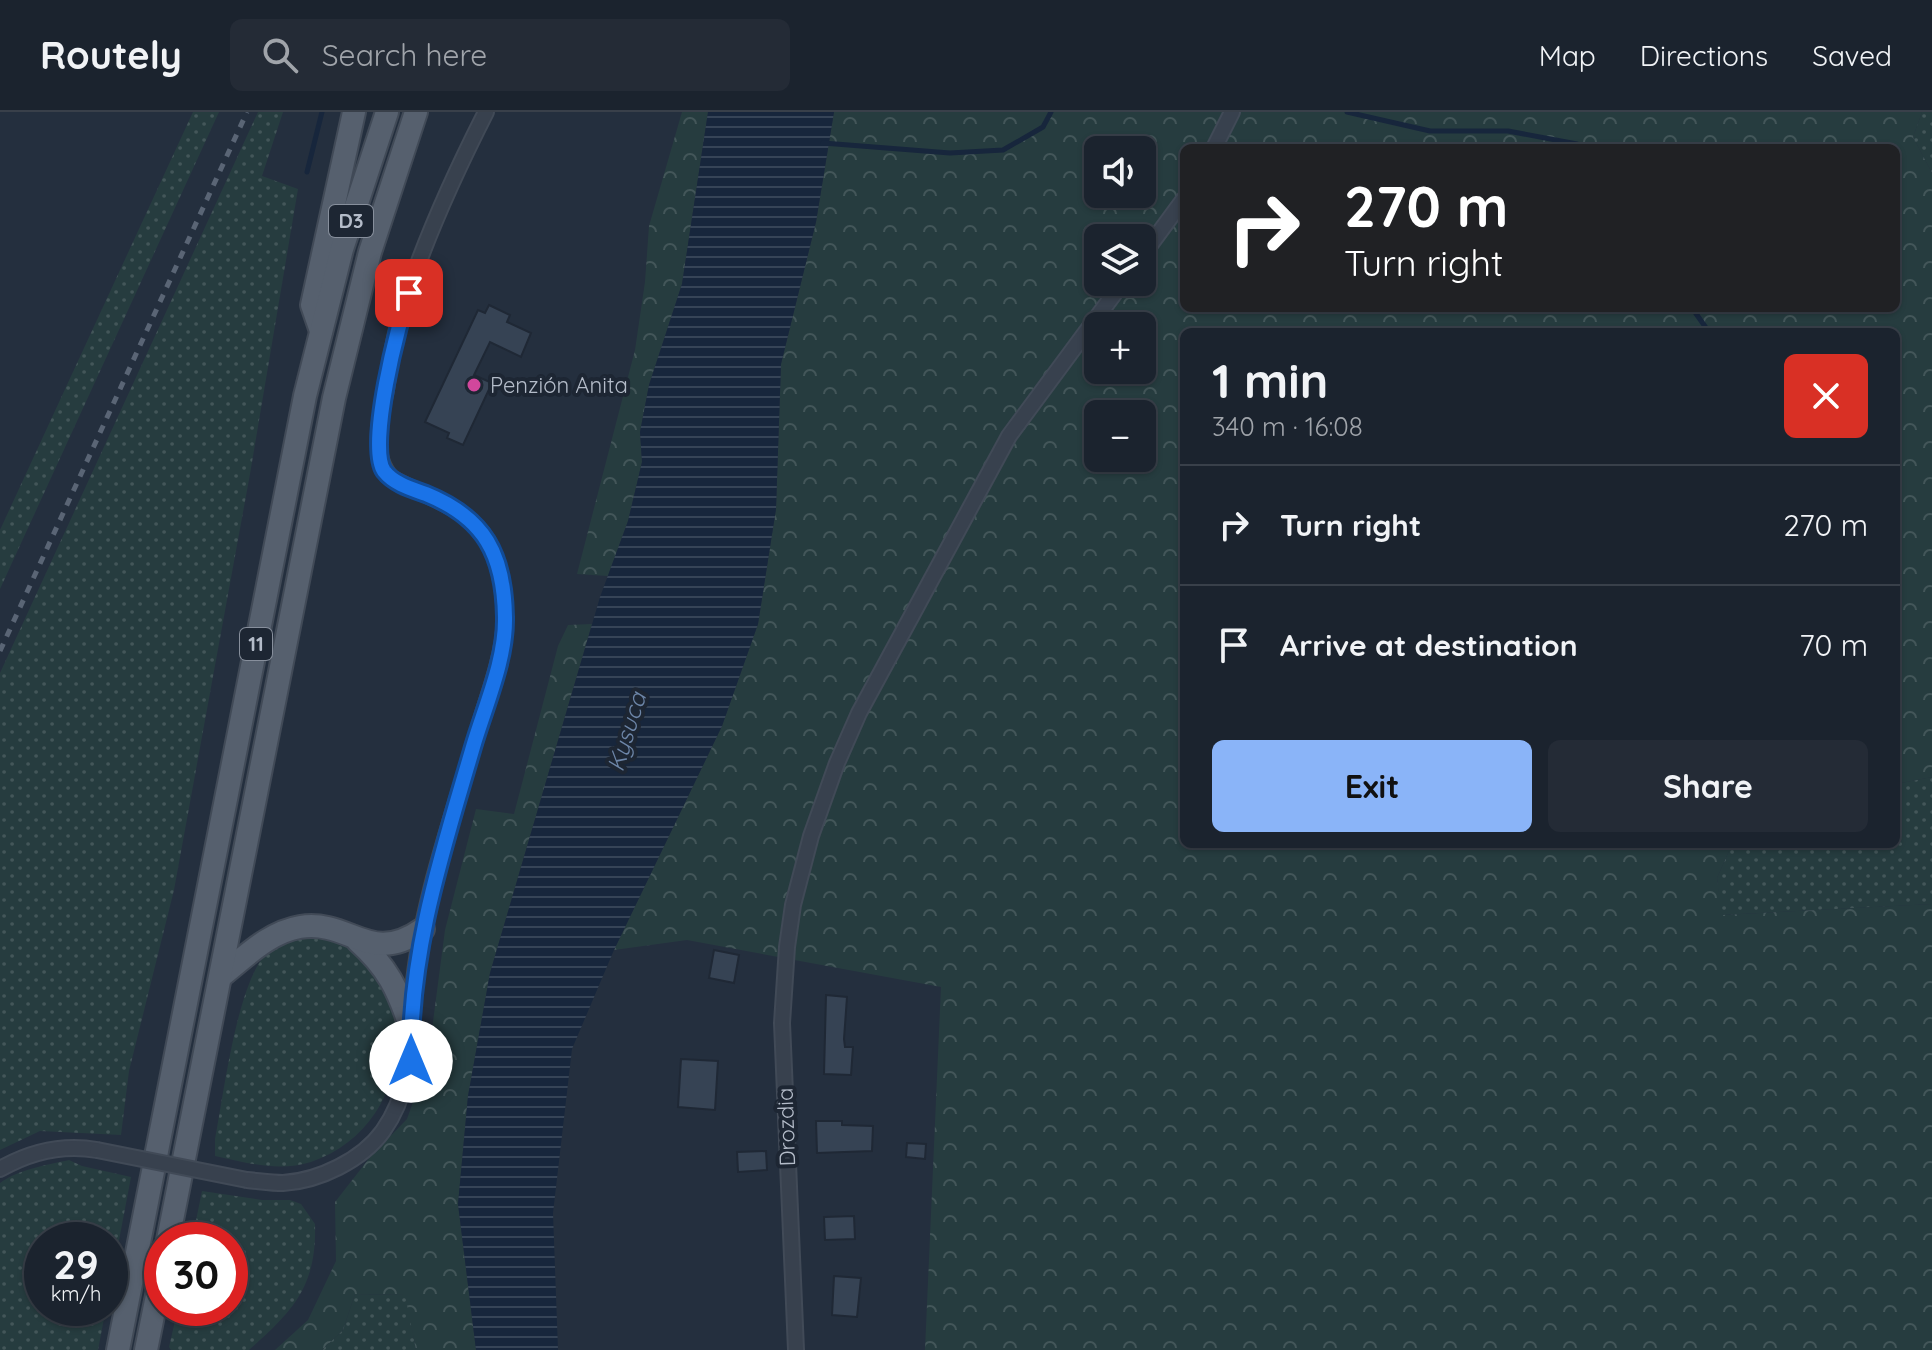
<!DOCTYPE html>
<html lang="en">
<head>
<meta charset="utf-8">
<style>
	body { margin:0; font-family:Quicksand,sans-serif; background:#242b36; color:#f1f3f6; height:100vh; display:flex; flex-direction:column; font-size:30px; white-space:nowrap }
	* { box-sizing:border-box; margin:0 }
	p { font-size:26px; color:#a0a4aa }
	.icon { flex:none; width:44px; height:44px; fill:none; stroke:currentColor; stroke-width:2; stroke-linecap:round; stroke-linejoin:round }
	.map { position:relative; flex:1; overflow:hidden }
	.drawer { position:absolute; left:1180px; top:216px; width:720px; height:520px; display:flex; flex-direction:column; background:#1b232e; border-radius:12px; box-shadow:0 2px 6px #0004,0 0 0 2px #39404a }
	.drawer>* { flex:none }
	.banner { position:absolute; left:1180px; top:32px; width:720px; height:168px; border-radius:12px; box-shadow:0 2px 6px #0004,0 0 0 2px #39404a; background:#202124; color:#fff; overflow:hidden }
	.buttons { position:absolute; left:1084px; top:24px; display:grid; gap:16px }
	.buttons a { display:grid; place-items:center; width:72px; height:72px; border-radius:12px; background:#1b232e; box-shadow:0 2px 6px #0004,0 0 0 2px #39404a; font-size:40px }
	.speed { position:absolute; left:24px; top:1110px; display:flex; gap:16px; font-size:40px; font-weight:700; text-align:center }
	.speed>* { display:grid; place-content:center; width:104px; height:104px; border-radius:50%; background:#1b232e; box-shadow:0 2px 6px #0004,0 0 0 2px #39404a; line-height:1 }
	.speed small { font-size:20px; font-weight:400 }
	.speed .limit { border:12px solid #d22; background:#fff; color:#111 }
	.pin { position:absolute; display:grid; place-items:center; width:68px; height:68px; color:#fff; margin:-34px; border-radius:16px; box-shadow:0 4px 12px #0006 }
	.me { position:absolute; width:88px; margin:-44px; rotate:0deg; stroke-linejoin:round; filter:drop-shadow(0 0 6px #0008) }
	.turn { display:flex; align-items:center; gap:28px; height:168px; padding:0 32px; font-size:36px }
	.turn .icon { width:104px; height:104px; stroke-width:2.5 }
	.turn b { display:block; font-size:56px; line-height:68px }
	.round { display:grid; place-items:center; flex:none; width:84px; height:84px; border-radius:12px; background:#242b36 }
	.summary { display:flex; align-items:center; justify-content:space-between; height:136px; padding:0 32px }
	h1 { font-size:48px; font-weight:700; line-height:60px }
	.cta { display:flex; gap:16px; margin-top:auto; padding:16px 32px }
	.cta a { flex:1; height:92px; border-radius:12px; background:#8ab4f8; color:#111; font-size:32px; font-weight:700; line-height:92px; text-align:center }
	.cta a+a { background:#242b36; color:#f1f3f6 }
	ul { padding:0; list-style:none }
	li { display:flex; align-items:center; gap:24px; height:120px; padding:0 32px; border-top:2px solid #39404a }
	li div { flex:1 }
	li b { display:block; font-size:30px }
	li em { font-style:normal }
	header { display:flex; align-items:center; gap:48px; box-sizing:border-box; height:112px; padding:0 40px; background:#1b232e; border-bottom:2px solid #39404a }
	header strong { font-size:38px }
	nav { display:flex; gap:44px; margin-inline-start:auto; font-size:28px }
	.search { width:560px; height:72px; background:#242b36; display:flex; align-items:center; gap:20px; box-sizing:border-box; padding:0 28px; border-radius:12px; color:#a0a4aa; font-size:30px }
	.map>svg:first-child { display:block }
	.grass { fill:url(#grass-dots) }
	.forest { fill:url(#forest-crowns); fill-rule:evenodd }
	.water { fill:url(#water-rules) }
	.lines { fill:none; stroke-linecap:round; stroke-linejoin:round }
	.stream { stroke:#17263c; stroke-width:5 }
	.building { fill:#364354; stroke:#1f2835; stroke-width:2 }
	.minor-casing { stroke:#414a57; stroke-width:18 }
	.primary-casing { stroke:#414a57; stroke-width:26 }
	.minor { stroke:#38414e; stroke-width:14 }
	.primary { stroke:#56606e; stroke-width:22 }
	.rail { stroke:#5a6575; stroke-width:5; stroke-dasharray:8 8; stroke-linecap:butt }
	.minor-bridge-casing { stroke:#414a57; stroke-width:18; stroke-linecap:butt }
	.minor-bridge { stroke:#38414e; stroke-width:14 }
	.route-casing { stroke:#114b97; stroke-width:20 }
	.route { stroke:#1a73e8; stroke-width:14 }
	.hotel-dot { fill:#d1479c; stroke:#1d2633; stroke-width:3 }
	.labels { text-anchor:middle; stroke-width:8; stroke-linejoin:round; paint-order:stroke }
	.shield { fill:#1d2633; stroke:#878f9c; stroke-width:2 }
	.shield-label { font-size:20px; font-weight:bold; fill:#b4bcc9 }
	.poi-label { font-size:22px; fill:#b4bcc9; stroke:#1d2633; text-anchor:start }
	.street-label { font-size:22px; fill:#b4bcc9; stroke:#1d2633 }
	.water-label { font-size:24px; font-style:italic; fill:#6d86a8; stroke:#1d2633 }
</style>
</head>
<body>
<header>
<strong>Routely</strong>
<div class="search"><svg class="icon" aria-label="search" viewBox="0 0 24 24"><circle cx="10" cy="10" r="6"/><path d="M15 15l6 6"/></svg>Search here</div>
<nav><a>Map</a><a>Directions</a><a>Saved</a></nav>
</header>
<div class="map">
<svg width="1932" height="1238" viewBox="0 0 1932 1238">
	<defs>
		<pattern id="grass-dots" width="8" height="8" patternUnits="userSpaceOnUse" patternTransform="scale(2)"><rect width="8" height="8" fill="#263c3f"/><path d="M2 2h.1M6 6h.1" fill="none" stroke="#435659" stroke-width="1.8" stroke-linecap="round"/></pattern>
		<pattern id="forest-crowns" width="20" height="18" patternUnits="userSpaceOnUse" patternTransform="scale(2)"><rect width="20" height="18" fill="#263c3f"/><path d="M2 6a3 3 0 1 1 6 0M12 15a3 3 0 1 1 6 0" fill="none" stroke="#435659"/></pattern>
		<pattern id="water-rules" width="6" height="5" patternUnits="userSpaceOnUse" patternTransform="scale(2)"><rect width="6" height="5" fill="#17263c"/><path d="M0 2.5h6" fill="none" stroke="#364457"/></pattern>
	</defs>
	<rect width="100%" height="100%" fill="#242f3e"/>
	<g class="grass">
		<path d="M193,0H219L0,477V418Z"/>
		<path d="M258,0H283L262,64L298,77L250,362L174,778L129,959L121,1023L40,1019L0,1038V561Z"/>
		<path d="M1922,0H1932V61L1913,25Z"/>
		<path d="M1932,665V792L1721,803L1717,766L1732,732H1896V672Z"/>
		<path d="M334,825C429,875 412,1016 311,1050C279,1060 247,1051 215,1044V1027C223,987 238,862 269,840C288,826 311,826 334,825Z"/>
		<path d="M69,1048L82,1054L131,1065L110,1176V1128H42V1196H106L98,1238H0V1071C19,1057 47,1053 69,1048Z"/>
		<path d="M202,1079L262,1088H290L301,1092L315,1112C317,1174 293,1199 249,1238H171L169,1235L178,1196H230V1128H192Z"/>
		<path d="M355,1182L406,1183L416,1238H322L343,1218Z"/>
	</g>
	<g class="forest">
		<path d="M682,0H708L682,172L649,273L640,320L642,350L628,409L608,464L577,462L635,238L645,170L649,114Z"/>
		<path d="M834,0H1922L1913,25L1932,61V665L1896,672V220H1184V732H1732L1717,766L1722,803L1932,792V1238H925L941,875L687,828L614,838L722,614L758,512L776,397L781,252L816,110ZM1184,36H1896V196H1184ZM1098,38H1142V82H1098ZM1098,126H1142V170H1098ZM1098,214H1142V258H1098ZM1098,302H1142V346H1098Z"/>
		<path d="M592,512L490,861L468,984L458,1092L476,1238H416L405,1183L355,1182L343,1218L322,1238H275L308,1208L336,1149L335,1090L371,1044L407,1007L428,948L445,818L476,697L514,702L558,534L568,513Z"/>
	</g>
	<path class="water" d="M708,0H834L816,110L781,252L776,397L758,512L722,614L614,838L572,937L553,1101L558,1238H476L458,1092L468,984L490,861L600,485L628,409L642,350L640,320L649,273L682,172Z"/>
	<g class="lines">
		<g class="stream">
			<path d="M1347,0L1430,19H1508L1577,32L1582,36"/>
			<path d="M823,31L950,41L1003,38L1043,15L1051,0"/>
			<path d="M307,60L322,0"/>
			<path d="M1692,196L1709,220"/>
		</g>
	</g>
	<g class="building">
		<path d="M489,193L510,203L507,210L531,221L521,245L490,230L474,263L492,271L463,333L447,326L449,321L425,310L478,198L485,201Z"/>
		<path d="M714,838L739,843L734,871L709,866Z"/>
		<path d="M826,883L847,885L844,927L845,935H853L851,963L824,962Z"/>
		<path d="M681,947L718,949L715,998L678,995Z"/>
		<path d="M816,1009H842V1013L873,1014L872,1039L817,1041Z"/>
		<path d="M907,1031L926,1032L925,1047L906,1045Z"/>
		<path d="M766,1039L767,1058L738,1060L737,1040Z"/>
		<path d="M854,1104L855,1127L825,1128L824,1105Z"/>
		<path d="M834,1164L861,1166L857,1205L832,1203Z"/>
	</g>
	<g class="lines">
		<g class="minor-casing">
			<g id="minor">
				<path d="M1214,36L1232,0"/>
				<path d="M1142,144L1184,87"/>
				<path d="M0,1057C30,1040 63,1032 97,1038"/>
				<path d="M247,1068C259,1069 271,1071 283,1071C319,1069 362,1048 383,1019C414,975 409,930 413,879C421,789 454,701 479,615C487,586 499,557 503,527C507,499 503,464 492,438C474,395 428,387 392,366C370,344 380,306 386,278C390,254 393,229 400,205C421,135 453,65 486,0"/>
				<path d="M796,1238L782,911L787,835L793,793L811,724L837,651L859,601L1009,324L1123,170"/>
			</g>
		</g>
		<g class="primary-casing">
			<g id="primary">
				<path d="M321,219L312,193L354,0"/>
				<path d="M358,829C387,855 398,877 410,914"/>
				<path d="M221,864C244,846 269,820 300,815C351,807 369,855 423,817"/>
				<path d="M168,1128L334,286L370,140L416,0"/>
				<path d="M118,1238L305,284L342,137L387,0"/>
				<path d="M146,1238L162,1159"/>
			</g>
		</g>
		<use href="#minor" class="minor"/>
		<use href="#primary" class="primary"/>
		<path class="rail" d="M0,539L247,0"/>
		<g class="minor-bridge-casing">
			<path id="minor-bridge" d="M97,1038L247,1068"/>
		</g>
		<use href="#minor-bridge" class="minor-bridge"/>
	</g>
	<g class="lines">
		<g class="route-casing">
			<path id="route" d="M409,181C398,211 367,334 384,359C394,372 412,377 426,382C485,406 504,443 505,505C506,548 485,594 473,635C443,738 409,840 411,949"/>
		</g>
		<use href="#route" class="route"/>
	</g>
	<circle class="hotel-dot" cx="474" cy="273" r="8"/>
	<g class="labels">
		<g class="shield">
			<rect x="329" y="93" width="44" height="32" rx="6"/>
			<rect x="240" y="516" width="32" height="32" rx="6"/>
		</g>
		<g class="shield-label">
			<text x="351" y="116">D3</text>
			<text x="256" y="539">11</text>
		</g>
		<g class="poi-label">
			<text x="490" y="281">Penzión Anita</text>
		</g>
		<g class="street-label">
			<text transform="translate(786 1015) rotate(-92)" y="8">Drozdia</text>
		</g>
		<g class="water-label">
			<text transform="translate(627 620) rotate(-73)" y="8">Kysuca</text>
		</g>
	</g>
</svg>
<div class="buttons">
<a><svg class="icon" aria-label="sound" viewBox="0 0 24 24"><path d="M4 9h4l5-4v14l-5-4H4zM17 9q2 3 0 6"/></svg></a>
<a><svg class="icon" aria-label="layers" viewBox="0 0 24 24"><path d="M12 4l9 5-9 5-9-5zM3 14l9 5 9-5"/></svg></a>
<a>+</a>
<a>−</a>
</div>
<div class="speed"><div>29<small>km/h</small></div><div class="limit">30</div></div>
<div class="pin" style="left:409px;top:181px;background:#d93025"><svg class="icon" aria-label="arrive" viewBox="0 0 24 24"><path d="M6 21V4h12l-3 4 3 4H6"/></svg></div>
<svg class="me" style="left:411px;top:949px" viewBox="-20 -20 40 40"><circle r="19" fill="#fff"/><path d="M0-13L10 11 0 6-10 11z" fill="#1a73e8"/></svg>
<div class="banner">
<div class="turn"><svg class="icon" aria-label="right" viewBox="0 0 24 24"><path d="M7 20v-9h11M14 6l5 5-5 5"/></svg><div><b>270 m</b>Turn right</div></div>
</div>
<section class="drawer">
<div class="summary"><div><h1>1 min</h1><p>340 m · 16:08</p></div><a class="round" style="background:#d93025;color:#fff"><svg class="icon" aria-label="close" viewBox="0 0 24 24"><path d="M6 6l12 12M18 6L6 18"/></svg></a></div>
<ul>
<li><svg class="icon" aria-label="right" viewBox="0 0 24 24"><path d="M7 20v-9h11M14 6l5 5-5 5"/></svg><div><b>Turn right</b></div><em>270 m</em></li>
<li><svg class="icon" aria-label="arrive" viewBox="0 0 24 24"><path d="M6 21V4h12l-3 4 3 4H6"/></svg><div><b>Arrive at destination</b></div><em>70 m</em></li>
</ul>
<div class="cta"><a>Exit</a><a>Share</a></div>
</section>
</div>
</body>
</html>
